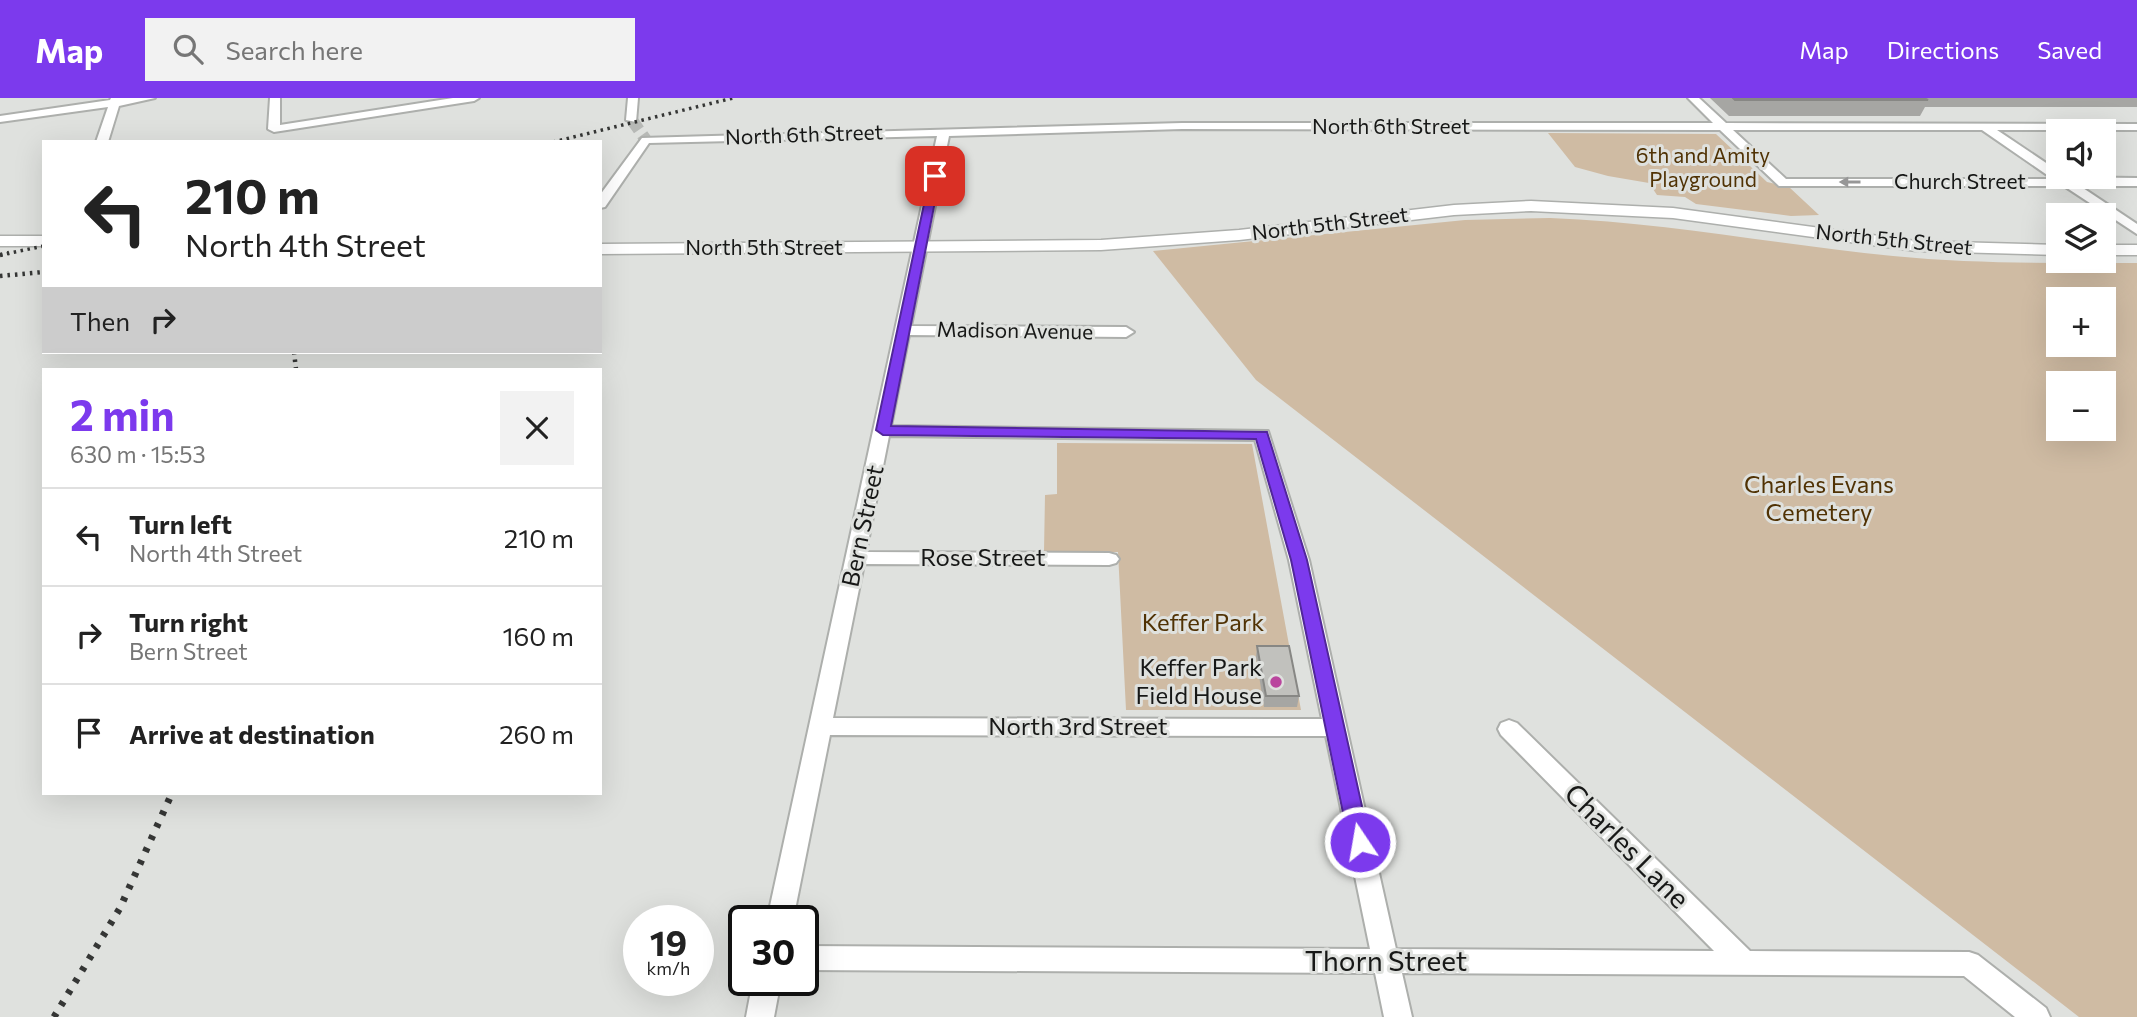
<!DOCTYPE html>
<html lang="en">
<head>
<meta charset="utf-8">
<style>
	body { margin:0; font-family:Commissioner,sans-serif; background:#f2f2f2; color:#222; height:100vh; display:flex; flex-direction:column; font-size:26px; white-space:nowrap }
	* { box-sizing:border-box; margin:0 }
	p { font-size:23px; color:#767676 }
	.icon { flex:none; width:38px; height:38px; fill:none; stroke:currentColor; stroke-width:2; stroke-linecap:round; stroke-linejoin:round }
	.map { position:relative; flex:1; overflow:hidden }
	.details { position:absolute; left:42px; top:270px; width:560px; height:427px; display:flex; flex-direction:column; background:#fff; border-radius:0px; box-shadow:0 7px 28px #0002 }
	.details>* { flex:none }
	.banner { position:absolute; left:42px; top:42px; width:560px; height:214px; border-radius:0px; box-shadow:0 7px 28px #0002; background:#fff; color:#222; overflow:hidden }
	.fabs { position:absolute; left:2046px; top:21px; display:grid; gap:14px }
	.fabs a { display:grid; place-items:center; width:70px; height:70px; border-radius:0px; background:#fff; box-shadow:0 7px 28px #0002; font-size:35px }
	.speed { position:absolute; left:623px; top:807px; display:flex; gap:14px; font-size:35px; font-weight:700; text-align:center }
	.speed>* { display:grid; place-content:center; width:91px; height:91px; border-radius:50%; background:#fff; box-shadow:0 7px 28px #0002; line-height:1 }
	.speed small { font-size:18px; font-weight:400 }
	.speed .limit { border:4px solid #111; border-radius:10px; background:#fff; color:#111 }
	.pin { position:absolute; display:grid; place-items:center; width:60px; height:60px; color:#fff; margin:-30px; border-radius:14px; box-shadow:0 4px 10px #0006 }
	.me { position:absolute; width:77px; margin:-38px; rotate:348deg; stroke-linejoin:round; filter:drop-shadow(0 0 5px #0008) }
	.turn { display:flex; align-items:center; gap:24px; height:147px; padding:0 28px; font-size:32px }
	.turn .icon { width:91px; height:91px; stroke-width:2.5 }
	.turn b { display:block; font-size:49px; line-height:60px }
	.then { display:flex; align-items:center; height:66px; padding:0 28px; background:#0003; gap:14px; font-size:26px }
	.round { display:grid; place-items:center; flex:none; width:74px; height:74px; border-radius:0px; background:#f2f2f2 }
	.head { display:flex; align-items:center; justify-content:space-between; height:119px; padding:0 28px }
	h1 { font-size:42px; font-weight:700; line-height:52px; color:#7c3aed }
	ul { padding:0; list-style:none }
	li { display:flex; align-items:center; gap:21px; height:98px; padding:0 28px; border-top:2px solid #e0e0e0 }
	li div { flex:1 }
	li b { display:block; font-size:26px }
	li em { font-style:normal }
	header { display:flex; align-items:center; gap:42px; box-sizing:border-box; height:98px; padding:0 35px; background:#7c3aed; color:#fff }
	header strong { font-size:33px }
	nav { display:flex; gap:38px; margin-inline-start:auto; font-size:24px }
	.search { width:490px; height:63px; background:#f2f2f2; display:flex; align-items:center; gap:18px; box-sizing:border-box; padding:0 24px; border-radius:0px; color:#767676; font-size:26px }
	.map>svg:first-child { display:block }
	.green { fill:#cfbba3; fill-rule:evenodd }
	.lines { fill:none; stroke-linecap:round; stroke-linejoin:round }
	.minor-tunnel { stroke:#b7b9b6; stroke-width:12; stroke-dasharray:12 6; stroke-linecap:butt }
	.minor-casing { stroke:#adafac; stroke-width:4 }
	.major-casing { stroke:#adafac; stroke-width:3 }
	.minor { fill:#fff; fill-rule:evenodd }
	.major { fill:#fff; fill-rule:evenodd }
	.rail-far2 { stroke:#353635; stroke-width:3.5; stroke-dasharray:2.5 4.5; stroke-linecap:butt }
	.rail-far1 { stroke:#353635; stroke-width:4.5; stroke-dasharray:2.5 5; stroke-linecap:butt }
	.rail { stroke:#353635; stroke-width:7; stroke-dasharray:4.5 9; stroke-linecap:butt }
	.wall { fill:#a6a6a3 }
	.building { fill:#c1c1bd; stroke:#878784; stroke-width:2 }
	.oneway { fill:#979797 }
	.route { fill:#7c3aed; stroke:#51269a; stroke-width:2 }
	.poi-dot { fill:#ba469e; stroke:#dfe1de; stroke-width:2.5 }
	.labels { text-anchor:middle; stroke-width:6; stroke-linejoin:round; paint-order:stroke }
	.far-street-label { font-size:21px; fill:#171817; stroke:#dfe1de }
	.far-park-label { font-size:21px; fill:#503204; stroke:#dfe1de }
	.park-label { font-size:24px; fill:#503204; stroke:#dfe1de }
	.street-label { font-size:24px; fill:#171817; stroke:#dfe1de }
	.poi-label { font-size:24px; fill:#171817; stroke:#dfe1de; text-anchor:end }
	.near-street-label { font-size:28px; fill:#171817; stroke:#dfe1de }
</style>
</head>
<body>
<header>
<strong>Map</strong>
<div class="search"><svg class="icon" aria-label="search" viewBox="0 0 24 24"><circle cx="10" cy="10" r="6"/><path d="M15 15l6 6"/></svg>Search here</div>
<nav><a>Map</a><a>Directions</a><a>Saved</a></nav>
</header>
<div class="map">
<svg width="2137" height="919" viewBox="0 0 2137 919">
	<rect width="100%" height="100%" fill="#dfe1de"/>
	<g class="green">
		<path d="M1548,35L1716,36L1767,84L1789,89L1819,117L1791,118L1696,106L1685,99L1657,97L1649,85L1608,78L1575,69Z"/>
		<path d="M1550,120C1665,124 1778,147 1893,158C1974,166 2056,165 2137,165V919H2079L1256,282L1153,153L1465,122ZM2104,201V247H2058V201ZM2104,285V331H2058V285Z"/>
		<path d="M1057,345L1252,346L1301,612H1126L1118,454H1044L1045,397L1057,396Z"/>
	</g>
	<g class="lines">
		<path class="minor-tunnel" d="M632,22L646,42"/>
		<g class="minor-casing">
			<g id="minor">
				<path d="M111,0H155L119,8L108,44H96L108,9L0,24V18L110,2Z"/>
				<path d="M270,0H280V27L453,0H479L474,3L274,34L268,31Z"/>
				<path d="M628,0H638L636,24L626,22Z"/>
				<path d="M1688,0H1699L1726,25L2137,26V32H1997L2058,73V79L2137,80V88H2080L2137,126V136L2064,88H1779L1720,32L1182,31L949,38L911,228L1126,229L1134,234L1126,239L909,237L891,328L1268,333L1309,462L1396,851L1714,853L1501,637L1498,631L1501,625L1509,622L1517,625L1750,853L1969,854L1978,857L2046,910L2050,919H2015L1964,878L1402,875L1412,919H1384L1375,875L803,872V848L1370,851L1326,638L830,637L793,822H767L937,38L649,45L605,109L600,110V97L642,40L1182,25H1713ZM1733,32H1982L2053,81H1786ZM889,338L1255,342L1289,462L1322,621L833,620L864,466L1109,467L1116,465L1119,461L1116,457L1109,455L866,454Z"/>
				<path d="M753,882H781L774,919H746Z"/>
			</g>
		</g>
		<g class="major-casing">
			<g id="major">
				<path d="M1531,103L1673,110L1916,143L2058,147V157L1916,153L1673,120L1531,113L1454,117L1239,142L1101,152L600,156V146L1101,142L1239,132L1454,107Z"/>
				<rect x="0" y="138" width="44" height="10"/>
				<rect x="2104" y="147" width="33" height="10"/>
			</g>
		</g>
		<use href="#minor" class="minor"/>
		<use href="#major" class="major"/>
		<g class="rail-far2">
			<path d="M553,44L733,0"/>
			<path d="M0,157L44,148"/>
		</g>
		<g class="rail-far1">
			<path d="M0,157L9,155"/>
			<path d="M0,178L44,174"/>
			<path d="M294,254L296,271"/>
		</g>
		<path class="rail" d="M54,919L120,810L172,695"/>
	</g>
	<g class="wall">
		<path d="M1710,0H2137V9H1925L1920,18H1729Z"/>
		<path d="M1257,548L1299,598L1297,609H1264L1256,559Z"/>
	</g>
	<g class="building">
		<path d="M1733,0H1924L1928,2H1735Z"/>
		<path d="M1257,548H1289L1299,598H1266Z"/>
	</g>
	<defs><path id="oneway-solid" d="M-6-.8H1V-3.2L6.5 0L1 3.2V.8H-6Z" transform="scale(1.75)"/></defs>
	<use class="oneway" href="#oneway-solid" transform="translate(1850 84) rotate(180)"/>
	<path class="route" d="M935,75L940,78L891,328L1267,334L1307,462L1370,744L1367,750L1360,752L1352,750L1349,744L1291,462L1256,341L883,337L876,332L930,78Z"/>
	<circle class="poi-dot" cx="1276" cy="584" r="7"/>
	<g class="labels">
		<g class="far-street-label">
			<text x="1391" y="36">North 6th Street</text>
			<text transform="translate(804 37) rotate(-2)" y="7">North 6th Street</text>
			<text x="1960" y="91">Church Street</text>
			<text transform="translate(1330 126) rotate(-7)" y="7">North 5th Street</text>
			<text transform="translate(1894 142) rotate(6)" y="7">North 5th Street</text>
			<text x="764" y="157">North 5th Street</text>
			<text transform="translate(1015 233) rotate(1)" y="7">Madison Avenue</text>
		</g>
		<g class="far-park-label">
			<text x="1703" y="65">6th and Amity<tspan x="1703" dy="24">Playground</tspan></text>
		</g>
		<g class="park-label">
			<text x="1819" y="395">Charles Evans<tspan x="1819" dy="28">Cemetery</tspan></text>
			<text x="1203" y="533">Keffer Park</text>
		</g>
		<g class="street-label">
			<text transform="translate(863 428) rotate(-78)" y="8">Bern Street</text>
			<text x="983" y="468">Rose Street</text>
			<text x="1078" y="637">North 3rd Street</text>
		</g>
		<g class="poi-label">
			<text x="1262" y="578">Keffer Park<tspan x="1262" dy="28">Field House</tspan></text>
		</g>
		<g class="near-street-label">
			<text transform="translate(1627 748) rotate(45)" y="10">Charles Lane</text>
			<text x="1386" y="873">Thorn Street</text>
		</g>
	</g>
</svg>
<div class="fabs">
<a><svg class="icon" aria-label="sound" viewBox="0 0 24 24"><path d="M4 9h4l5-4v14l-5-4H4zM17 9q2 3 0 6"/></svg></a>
<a><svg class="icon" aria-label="layers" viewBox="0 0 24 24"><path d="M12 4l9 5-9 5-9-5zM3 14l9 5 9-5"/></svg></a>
<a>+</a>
<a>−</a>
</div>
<div class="speed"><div>19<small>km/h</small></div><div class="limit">30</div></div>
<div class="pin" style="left:935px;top:78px;background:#d93025"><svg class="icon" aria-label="arrive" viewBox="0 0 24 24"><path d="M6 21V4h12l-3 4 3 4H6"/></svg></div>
<svg class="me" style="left:1360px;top:744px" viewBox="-20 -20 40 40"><circle r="17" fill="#7c3aed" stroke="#fff" stroke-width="3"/><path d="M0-11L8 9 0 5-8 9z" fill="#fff"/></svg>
<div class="banner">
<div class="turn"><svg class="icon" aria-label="left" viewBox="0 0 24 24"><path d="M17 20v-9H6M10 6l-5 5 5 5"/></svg><div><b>210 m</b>North 4th Street</div></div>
<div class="then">Then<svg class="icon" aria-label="right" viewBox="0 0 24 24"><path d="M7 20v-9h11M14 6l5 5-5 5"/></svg></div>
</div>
<section class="details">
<div class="head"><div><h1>2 min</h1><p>630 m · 15:53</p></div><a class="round"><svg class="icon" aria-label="close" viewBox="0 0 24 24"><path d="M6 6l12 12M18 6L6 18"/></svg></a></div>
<ul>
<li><svg class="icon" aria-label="left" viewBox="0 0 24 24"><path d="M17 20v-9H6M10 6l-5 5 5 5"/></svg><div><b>Turn left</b><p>North 4th Street</p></div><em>210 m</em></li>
<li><svg class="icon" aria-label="right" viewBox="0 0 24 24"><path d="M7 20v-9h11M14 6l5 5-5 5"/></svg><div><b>Turn right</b><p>Bern Street</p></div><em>160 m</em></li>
<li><svg class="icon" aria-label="arrive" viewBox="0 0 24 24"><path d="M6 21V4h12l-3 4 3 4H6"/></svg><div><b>Arrive at destination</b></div><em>260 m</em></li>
</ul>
</section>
</div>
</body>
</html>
